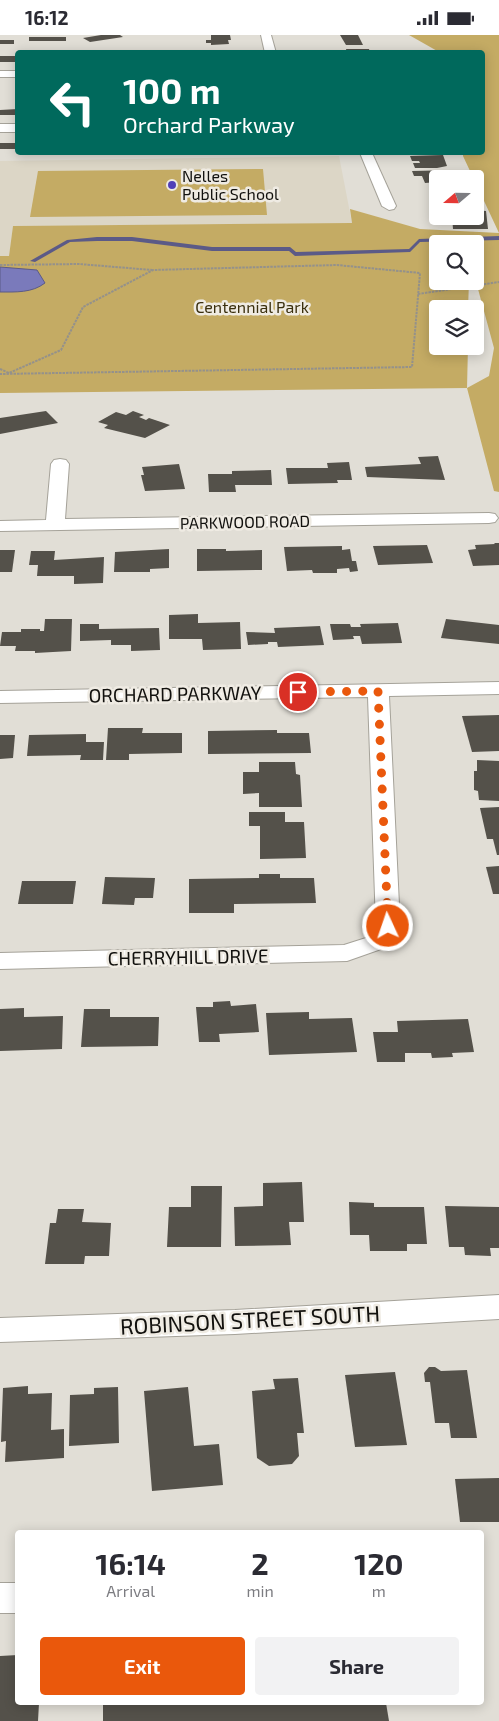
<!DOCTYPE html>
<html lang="en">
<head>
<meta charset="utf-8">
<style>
	body { margin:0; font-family:"Exo 2",sans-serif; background:#f2f2f3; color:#2b2b33; height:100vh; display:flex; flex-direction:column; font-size:19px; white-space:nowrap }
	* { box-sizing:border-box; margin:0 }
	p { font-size:16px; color:#7c7c81 }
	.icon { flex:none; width:28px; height:28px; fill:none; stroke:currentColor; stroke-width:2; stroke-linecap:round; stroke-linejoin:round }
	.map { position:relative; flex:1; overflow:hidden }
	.sheet { position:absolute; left:15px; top:1495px; width:469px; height:175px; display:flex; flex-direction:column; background:#fff; border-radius:5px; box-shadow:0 2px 12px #0003 }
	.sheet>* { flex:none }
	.top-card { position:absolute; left:15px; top:15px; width:470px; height:105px; border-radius:5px; box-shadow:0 2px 12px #0003; background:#00695c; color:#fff; overflow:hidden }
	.needle { width:32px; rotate:250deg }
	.fabs { position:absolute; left:429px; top:135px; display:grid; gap:10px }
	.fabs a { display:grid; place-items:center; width:55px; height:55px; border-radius:5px; background:#fff; box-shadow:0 2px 12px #0003; font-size:25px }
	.pin { position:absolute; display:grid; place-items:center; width:42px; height:42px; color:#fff; margin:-21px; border:2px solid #fff; border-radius:50%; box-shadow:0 1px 5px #0007 }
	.me { position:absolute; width:55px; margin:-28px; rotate:357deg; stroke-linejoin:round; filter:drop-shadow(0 0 4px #0008) }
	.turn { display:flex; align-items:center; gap:18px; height:105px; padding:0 25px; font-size:22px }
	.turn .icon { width:65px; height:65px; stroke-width:2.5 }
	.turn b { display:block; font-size:35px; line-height:42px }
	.eta { display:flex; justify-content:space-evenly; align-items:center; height:85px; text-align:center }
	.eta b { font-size:30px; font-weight:700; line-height:35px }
	.primary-button { display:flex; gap:10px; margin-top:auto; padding:10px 25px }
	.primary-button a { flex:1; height:58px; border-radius:5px; background:#ea580c; color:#fff; font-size:20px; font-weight:700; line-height:58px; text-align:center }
	.primary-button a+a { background:#f2f2f3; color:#2b2b33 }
	.status { display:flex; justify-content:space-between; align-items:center; height:35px; padding:0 25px; background:#fff; direction:ltr }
	.status svg { height:14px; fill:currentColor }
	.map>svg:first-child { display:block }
	.built { fill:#dcd6c6 }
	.green { fill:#c4ab64; fill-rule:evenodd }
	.water { fill:#7a7abb; stroke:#5b5a87 }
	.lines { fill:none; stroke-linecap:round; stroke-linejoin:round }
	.stream { fill:#5b5a87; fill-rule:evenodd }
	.building { fill:#54514a }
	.street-casing { stroke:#a5a299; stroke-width:2 }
	.path { stroke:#94918b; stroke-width:2; stroke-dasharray:2.5 1; stroke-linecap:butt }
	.street { fill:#fff; fill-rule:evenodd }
	.route { stroke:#ea580c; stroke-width:9; stroke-dasharray:0 16.2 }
	.poi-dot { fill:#5140b8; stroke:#efebe3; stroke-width:2 }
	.labels { text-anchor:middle; stroke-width:5; stroke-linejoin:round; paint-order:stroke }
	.far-poi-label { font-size:16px; fill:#12110e; stroke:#efebe3; text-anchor:start }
	.far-park-label { font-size:16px; fill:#3a2f0e; stroke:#efebe3 }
	.far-street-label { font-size:16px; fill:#12110e; stroke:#efebe3 }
	.street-label { font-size:19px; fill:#12110e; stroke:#efebe3 }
	.near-street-label { font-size:22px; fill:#12110e; stroke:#efebe3 }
</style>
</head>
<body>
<div class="status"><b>16:12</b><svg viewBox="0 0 49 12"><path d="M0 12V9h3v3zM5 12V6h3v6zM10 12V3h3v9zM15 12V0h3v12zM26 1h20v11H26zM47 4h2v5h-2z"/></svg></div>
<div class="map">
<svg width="499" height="1686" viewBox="0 0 499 1686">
	<rect width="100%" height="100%" fill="#e1ded6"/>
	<path class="built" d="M339,121L352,188L13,191L9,221H0V126Z"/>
	<g class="green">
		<path d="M409,0H499V457L494,456L467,353L0,358V221H9L13,191L352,188L350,174L420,194L499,198L463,121V118H482V18L439,17ZM438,209H475V243L494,313L489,341L467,353L468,311H438V274H468L469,246H438Z"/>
		<path d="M263,134L267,180L30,182L38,136Z"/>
	</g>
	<path class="water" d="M0,232L37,235L45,248C32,258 16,257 0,257Z"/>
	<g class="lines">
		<path class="stream" d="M499,201V205L420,207L410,217L295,221L289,216H212L132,206H97L70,207L35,227L30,226L67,205L97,202H132L212,212H290L296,217L409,214L419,204Z"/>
	</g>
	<g class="building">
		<path d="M101,0H120L123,2L90,7L83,3Z"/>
		<path d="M211,0H230L231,5H228L229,9L211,10V8H206V5H211Z"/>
		<path d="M340,0H358L363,10H346Z"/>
		<rect x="29" y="2" width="37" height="4"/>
		<rect x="0" y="5" width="14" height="4"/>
		<path d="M346,14H369L370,18H347Z"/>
		<rect x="0" y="21" width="18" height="6"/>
		<path d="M18,74V80H0V75Z"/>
		<rect x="0" y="108" width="18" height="6"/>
		<path d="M443,120L447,131L437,133H415L413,128H420L419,126H412L410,121Z"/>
		<path d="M457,135L459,140H464L466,144H438V147L425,148L422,141H414L412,136Z"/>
		<path d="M475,175L486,176L488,194H453L452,181H475Z"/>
		<path d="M46,376L58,388L0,399V383Z"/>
		<path d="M133,376L144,380L139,382L146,385L149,383L170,390L145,403L104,393L108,390L98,387L116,377L126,380Z"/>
		<path d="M438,421L445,445L367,442L365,432L421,429L418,422Z"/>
		<path d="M349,427L352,445H337L338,448L288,449L286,433H328L327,428Z"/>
		<path d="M179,429L185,454L145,456L141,440H144L142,432Z"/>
		<path d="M271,435L272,450H235L236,457H209L208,439H232V436Z"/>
		<path d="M494,508H499V530L473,531L468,515L476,514L475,510L495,509Z"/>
		<path d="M427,510L433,528L378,530L373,511Z"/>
		<path d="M342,511V515L350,514L352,526H356L358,536L350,537L349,533L337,534V538H313L312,535L287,536L284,512Z"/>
		<path d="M169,514V533L150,534V537H114L115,517Z"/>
		<path d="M197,514H226V516L262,515V535L197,536Z"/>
		<path d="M0,515H15L12,537H0Z"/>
		<path d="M31,516H55L54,525L104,522L103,548L74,549V541H37L38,530H29Z"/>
		<path d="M198,579V588L240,587L241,614L203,615L202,604H169V580Z"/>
		<path d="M45,584H72L71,616L35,618V616H15L16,611H0L2,597H21V594H40V596H44Z"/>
		<path d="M446,584L499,590V609L441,603Z"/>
		<path d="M398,588L402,608L362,609L360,601H353L354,604L333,605L330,589H350L351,592H361L360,589Z"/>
		<path d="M80,589H99V594L159,593L160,615L131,616V610H111V605L80,606Z"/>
		<path d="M320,591L324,610L278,612L277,607H268V609L248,610L246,597L275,598L274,593Z"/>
		<path d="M499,680V716L472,717L462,681Z"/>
		<path d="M108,693H143L142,698H182V718L129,719V725H106Z"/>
		<path d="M277,695V698H309L311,718L208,719V696Z"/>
		<path d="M86,699V707H104L103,725H80L81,720L27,721L29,700Z"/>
		<path d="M0,700H15L13,723L0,724Z"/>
		<path d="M477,725L499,726V766L479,765L478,756L474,755V736H477Z"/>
		<path d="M259,727H295L296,739L300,740L302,772H259V758L243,759V737H259Z"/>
		<path d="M499,772V820H497L493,804H487L480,773Z"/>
		<path d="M249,777H285V787H304L306,823L260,824V791H249Z"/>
		<path d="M499,831V859H493L486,832Z"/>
		<path d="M259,839H280V843H314L316,868L234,869V878H189V844L259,843Z"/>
		<path d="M105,842L155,843L153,863H135L134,870L102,869Z"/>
		<path d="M22,846H76L73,869H18Z"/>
		<path d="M230,966L231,971L256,969L259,997L219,999L220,1007H199L196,972H213V967Z"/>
		<path d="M24,973V982L63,981L62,1014L0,1016V974Z"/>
		<path d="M84,974H110V982H159L158,1011L81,1012Z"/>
		<path d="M309,977V984L352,983L357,1017L269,1020L266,978Z"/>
		<path d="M468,984L474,1017L452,1018L453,1022L432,1023L431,1018H405V1027H377L373,997H398L397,986Z"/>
		<path d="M302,1147L304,1187H289L291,1210L235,1211L234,1172L263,1171V1148Z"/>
		<path d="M191,1151H222L221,1212H167L169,1172H191Z"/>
		<path d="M349,1167L374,1168V1172H424L427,1209H407V1216H370L369,1200H350Z"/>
		<path d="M445,1171L499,1172V1213H490L491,1221L465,1220L464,1212H449Z"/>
		<path d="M58,1174H84L82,1187L111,1188L109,1221H85L84,1229H45L50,1188H56Z"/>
		<path d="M429,1332H435L441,1336L467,1335L477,1403H451L449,1388H435L430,1347H425L424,1338Z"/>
		<path d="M395,1337L407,1410L355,1412L345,1340Z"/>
		<path d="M298,1343L304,1398H297L299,1421L292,1429L269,1431L257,1423L252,1356L275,1354L273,1344Z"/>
		<path d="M28,1351V1359L52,1358L51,1395L64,1394V1423L5,1427L6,1406L1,1407L3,1353Z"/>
		<path d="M118,1352L119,1408L69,1411L70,1360L94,1359V1353Z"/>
		<path d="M188,1352L194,1411L219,1409L223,1450L152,1456L144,1356Z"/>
		<path d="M499,1443V1487H460L455,1444Z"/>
		<path d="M18,1620V1668H39L38,1686H0V1621Z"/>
		<path d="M103,1668H386L389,1686H103Z"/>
	</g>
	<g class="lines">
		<g class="street-casing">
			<g id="street">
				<path d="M261,0H271L276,18H265Z"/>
				<rect x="0" y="36" width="18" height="6"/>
				<rect x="0" y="89" width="18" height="8"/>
				<path d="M360,118H372L396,171L394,174L389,175L382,171Z"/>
				<path d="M60,424L66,425L69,429L65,484L489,478L495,479L498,483L495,487L489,488L0,496V486L46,485L51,429L54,425Z"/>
				<path d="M499,647V659L389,661L400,891L384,913L347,926L0,934V918L344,910L366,903L376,890L368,662L0,668V656Z"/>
				<path d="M499,1260V1284L235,1299L0,1307V1283L235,1275Z"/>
				<rect x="0" y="1548" width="18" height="30"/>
			</g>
		</g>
		<g class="path">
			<path d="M0,230L79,229L152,235"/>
			<path d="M418,259L499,247"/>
			<path d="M0,334L9,338L61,315L83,272L153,235L337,230L420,238L412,332L0,339"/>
		</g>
		<use href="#street" class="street"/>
	</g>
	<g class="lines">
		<path class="route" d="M298,657L378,656L388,891"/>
	</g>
	<circle class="poi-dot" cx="172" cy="150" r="5"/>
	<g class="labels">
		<g class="far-poi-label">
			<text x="182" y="147">Nelles<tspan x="182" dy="18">Public School</tspan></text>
		</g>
		<g class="far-park-label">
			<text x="252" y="278">Centennial Park</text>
		</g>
		<g class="far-street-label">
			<text transform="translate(245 487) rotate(-1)" y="6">PARKWOOD ROAD</text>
		</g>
		<g class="street-label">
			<text transform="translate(175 659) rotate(-1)" y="7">ORCHARD PARKWAY</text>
			<text transform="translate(188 922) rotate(-1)" y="7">CHERRYHILL DRIVE</text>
		</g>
		<g class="near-street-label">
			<text transform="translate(250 1285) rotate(-3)" y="8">ROBINSON STREET SOUTH</text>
		</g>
	</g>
</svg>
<div class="fabs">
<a><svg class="needle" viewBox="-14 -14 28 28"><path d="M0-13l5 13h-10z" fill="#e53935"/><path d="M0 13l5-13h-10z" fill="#7c7c81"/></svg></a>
<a><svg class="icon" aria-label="search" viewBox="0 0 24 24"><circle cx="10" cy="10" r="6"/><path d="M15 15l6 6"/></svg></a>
<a><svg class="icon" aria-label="layers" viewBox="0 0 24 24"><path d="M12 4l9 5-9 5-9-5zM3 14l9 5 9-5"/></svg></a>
</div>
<div class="pin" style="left:298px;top:657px;background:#d93025"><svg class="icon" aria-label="arrive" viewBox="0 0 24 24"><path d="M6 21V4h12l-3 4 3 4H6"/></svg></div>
<svg class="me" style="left:388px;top:891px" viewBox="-20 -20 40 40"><circle r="17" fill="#ea580c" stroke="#fff" stroke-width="3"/><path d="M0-11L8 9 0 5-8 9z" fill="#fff"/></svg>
<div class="top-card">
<div class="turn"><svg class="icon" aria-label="left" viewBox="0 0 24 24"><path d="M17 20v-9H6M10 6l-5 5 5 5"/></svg><div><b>100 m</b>Orchard Parkway</div></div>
</div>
<section class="sheet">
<div class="eta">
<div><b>16:14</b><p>Arrival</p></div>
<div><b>2</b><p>min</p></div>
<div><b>120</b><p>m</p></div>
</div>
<div class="primary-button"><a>Exit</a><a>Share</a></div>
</section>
</div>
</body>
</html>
